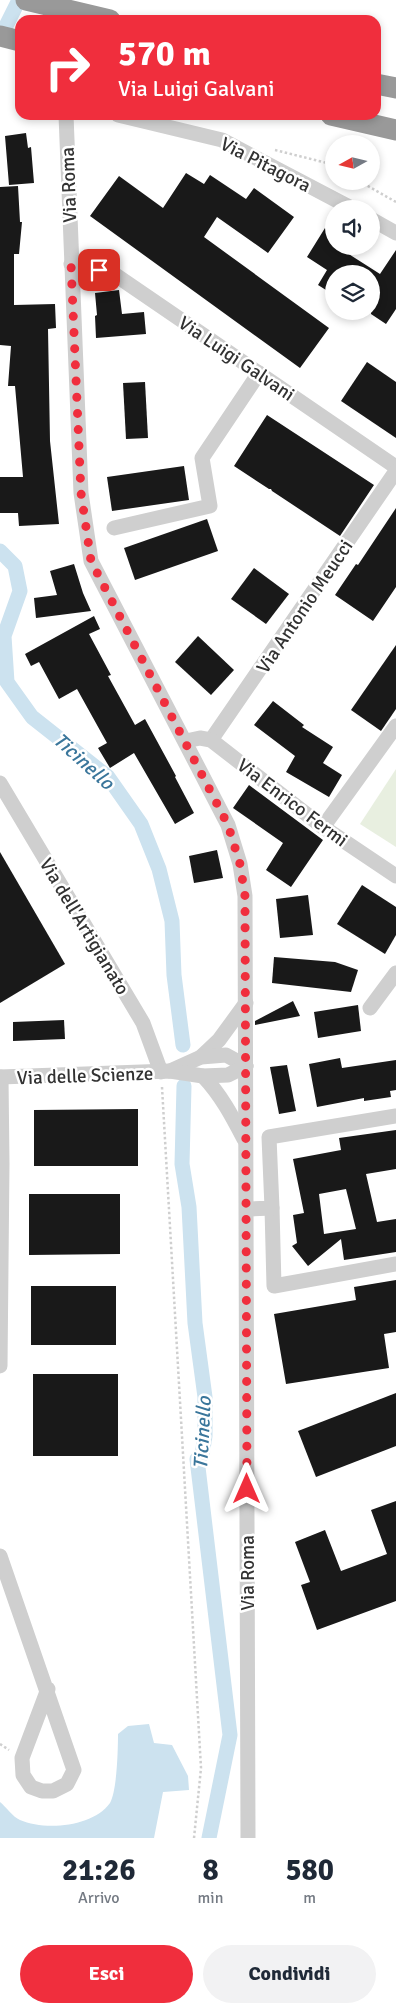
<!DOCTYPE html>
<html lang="it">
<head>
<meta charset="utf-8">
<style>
	body { margin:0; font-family:Signika,sans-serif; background:#f2f2f3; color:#1f2937; height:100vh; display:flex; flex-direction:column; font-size:19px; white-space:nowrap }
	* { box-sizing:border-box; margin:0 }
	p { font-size:16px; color:#747a83 }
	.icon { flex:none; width:28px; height:28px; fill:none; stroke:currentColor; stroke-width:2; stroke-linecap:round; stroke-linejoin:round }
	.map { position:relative; height:1838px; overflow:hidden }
	.side { display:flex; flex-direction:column; background:#fff; flex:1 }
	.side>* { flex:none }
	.banner { position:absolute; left:15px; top:15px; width:366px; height:105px; border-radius:15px; box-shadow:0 2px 8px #0003; background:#f02e3d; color:#fff; overflow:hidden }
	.needle { width:32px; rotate:262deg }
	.fabs { position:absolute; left:325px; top:135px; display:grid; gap:10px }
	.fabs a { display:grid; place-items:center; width:55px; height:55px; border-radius:50%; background:#fff; box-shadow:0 2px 8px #0003; font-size:25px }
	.pin { position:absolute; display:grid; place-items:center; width:42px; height:42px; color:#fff; margin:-21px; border-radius:10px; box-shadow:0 2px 8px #0006 }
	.me { position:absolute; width:55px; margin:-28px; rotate:0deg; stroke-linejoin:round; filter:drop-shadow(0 0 4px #0008) }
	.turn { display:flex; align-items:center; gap:18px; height:105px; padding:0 20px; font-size:22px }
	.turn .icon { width:65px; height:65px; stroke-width:2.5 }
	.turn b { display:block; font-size:35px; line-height:42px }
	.eta { display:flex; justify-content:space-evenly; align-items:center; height:85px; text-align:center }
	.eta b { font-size:30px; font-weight:800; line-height:35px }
	.cta { display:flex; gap:10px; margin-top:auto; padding:10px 20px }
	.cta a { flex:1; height:58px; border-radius:30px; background:#f02e3d; color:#fff; font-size:20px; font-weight:800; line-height:58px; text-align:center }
	.cta a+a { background:#f2f2f3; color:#1f2937 }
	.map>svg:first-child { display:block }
	.green { fill:#e8efe0 }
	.water { fill:#cce2ef }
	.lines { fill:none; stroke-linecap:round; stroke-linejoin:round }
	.canal { stroke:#cce2ef; stroke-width:15 }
	.building { fill:#191919; fill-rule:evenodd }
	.path { stroke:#cfcfcf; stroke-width:2.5; stroke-dasharray:2.5 2.5; stroke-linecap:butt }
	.minor { stroke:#cfcfcf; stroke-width:15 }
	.highway { stroke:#999; stroke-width:21 }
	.route { stroke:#f02e3d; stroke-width:9; stroke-dasharray:0 16.2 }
	.labels { text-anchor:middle; stroke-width:5; stroke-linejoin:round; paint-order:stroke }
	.street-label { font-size:19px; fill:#323232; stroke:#fff }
	.water-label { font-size:20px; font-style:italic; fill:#3a769b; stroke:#fff }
</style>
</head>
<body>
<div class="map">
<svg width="396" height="1838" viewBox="0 0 396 1838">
	<rect width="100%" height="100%" fill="#fff"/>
	<path class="green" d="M396,769V847L360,824Z"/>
	<path class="water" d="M149,1724L154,1743L172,1745L188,1776L189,1790L163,1792L154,1838H0V1802C6,1807 13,1817 20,1820C45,1831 93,1827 110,1803C117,1791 118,1749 118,1734L128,1726Z"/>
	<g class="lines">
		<g class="canal">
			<path d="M0,38L19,0"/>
			<path d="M0,551L15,566L20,591L4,636L7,682L32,717L108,777L141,824L159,869L172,921L174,975L183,1045"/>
			<path d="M184,1086L182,1164L189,1207L195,1323L205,1397V1436L202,1455L197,1459L230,1735L209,1838"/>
		</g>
	</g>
	<g class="building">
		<path d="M26,133L28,148L31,147L34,183L9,185L5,136Z"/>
		<path d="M186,173L204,184L210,175L246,199L254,188L294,217L268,253L217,217L204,237L329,328L300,368L90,216L119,176L163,208Z"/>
		<path d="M18,186L20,222H22L19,254H14V305L55,304L56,328L48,329L50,441L59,524L19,526L18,513H0V477H23L15,386H8L11,346L0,345V187Z"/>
		<path d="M325,228L334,234V246H347L344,251L380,274L396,250V309L386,324L371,314V274H334V295L318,285L327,270L307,257Z"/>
		<path d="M119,290L122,314L144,312L146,334L96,338L95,316L97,315L95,293Z"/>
		<path d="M367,362L396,382V438L341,401Z"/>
		<path d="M145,382L148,438L126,439L123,383Z"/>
		<path d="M267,415L374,485L340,536L272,491L271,489H269L234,466Z"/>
		<path d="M184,466L189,500L112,511L107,477Z"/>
		<path d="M396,508V587L373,621L335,595L356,564L358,565Z"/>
		<path d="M207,519L218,551L135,580L124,548Z"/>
		<path d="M74,564L83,593L91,611L36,618L34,598L57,595L50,571Z"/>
		<path d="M254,568L289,594L266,624L231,599Z"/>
		<path d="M94,616L100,629L89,634L111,675L108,676L135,725L145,719L176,776L175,777L194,813L175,824L134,753L110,768L98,748L107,743L77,689L59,699L39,662L31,666L25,654Z"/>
		<path d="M198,636L234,670L211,695L175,662Z"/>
		<path d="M396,645V709L381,731L351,710Z"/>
		<path d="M273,701L304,725L302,727L333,747L323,763L342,775L329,797L286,772L295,756L254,725Z"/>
		<path d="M249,785L323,840L291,887L266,870L283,843L233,808Z"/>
		<path d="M217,850L223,878L194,883L189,856Z"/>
		<path d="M0,852L65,964L0,1003Z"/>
		<path d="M362,885L396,907V935L385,954L337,924Z"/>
		<path d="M308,895L313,935L280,938L276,899Z"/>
		<path d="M274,957L335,962L358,970L351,992L272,983Z"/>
		<path d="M293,1001L300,1016L255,1025V1021Z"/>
		<path d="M358,1005L361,1031L318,1038L314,1012Z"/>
		<path d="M64,1020L65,1039L13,1041V1022Z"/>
		<path d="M340,1058L342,1068L396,1060V1090L390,1091L391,1097L364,1101V1098L317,1107L309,1064Z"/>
		<path d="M287,1065L296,1111L279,1114L270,1067Z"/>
		<path d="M138,1109V1166H34V1110Z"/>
		<path d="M396,1130V1169L366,1174L377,1222L396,1219V1252L344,1260L341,1239L308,1266L292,1246L297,1243L293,1215L304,1213L293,1159L341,1150L339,1138ZM346,1189L356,1229L324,1234L319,1194Z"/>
		<path d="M29,1194H120V1254L29,1255Z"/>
		<path d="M396,1280V1332L384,1334L389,1368L286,1384L274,1314L356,1300L354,1287Z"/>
		<rect x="31" y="1286" width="85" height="59"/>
		<rect x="33" y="1374" width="85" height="82"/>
		<path d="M396,1393V1446L316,1477L298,1431Z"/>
		<path d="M396,1501V1601L317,1630L301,1585L310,1582L295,1542L325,1530L341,1571L387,1554L371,1510Z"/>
	</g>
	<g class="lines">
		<g class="path">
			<path d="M275,150L327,163L334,167"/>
			<path d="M359,181L396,202"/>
			<path d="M162,1087L201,1768L194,1838"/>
			<path d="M0,1744L9,1750"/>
		</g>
		<g class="minor">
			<path d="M66,115L81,493L91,561L228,825L240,864L245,896L248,1838"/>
			<path d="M118,115L222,140L353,209"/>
			<path d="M371,219L396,233"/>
			<path d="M71,264L114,274L396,467"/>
			<path d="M114,528L210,506L202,458L259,373"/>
			<path d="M211,740L396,471"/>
			<path d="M186,741L200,738L211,740L323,827L396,876"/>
			<path d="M0,783L143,1023L161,1072"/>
			<path d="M323,827L396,726"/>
			<path d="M370,1008L396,973"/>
			<path d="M201,1057L219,1040L246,1003"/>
			<path d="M170,1071L201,1057L226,1055L246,1066"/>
			<path d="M203,1076C221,1095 232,1116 244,1139"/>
			<path d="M0,1077L170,1071L203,1076L228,1075L246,1066"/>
			<path d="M272,1208L274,1286L396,1264"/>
			<path d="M247,1209L272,1208L269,1137L396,1116"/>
			<path d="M0,1366L2,1164L1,1077"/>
			<path d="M0,1556L74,1770L67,1784L53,1791H42L31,1787L23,1775L22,1758L48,1689"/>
		</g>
		<g class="highway">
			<path d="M26,0L110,20"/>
			<path d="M0,36L20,41"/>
			<path d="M376,84L396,88"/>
			<path d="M331,115L396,130"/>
		</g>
	</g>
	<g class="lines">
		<path class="route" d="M99,270L71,264L81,493L91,561L228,825L240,864L245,896L247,1489"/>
	</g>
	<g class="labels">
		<g class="street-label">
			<text transform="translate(266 164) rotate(27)" y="7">Via Pitagora</text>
			<text transform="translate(68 185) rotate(-92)" y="7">Via Roma</text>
			<text transform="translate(237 358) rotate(34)" y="7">Via Luigi Galvani</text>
			<text transform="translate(304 606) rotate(-56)" y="7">Via Antonio Meucci</text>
			<text transform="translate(293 802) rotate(37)" y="7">Via Enrico Fermi</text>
			<text transform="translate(85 926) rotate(59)" y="7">Via dell'Artigianato</text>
			<text transform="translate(85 1075) rotate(-2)" y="7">Via delle Scienze</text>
			<text transform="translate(247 1573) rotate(-90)" y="7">Via Roma</text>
		</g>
		<g class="water-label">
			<text transform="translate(84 761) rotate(42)" y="7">Ticinello</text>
			<text transform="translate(202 1433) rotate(-87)" y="7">Ticinello</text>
		</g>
	</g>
</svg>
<div class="fabs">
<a><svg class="needle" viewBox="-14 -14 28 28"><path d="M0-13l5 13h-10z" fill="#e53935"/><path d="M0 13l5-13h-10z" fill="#747a83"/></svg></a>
<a><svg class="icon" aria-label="sound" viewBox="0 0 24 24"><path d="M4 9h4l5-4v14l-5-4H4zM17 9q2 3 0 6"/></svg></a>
<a><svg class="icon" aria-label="layers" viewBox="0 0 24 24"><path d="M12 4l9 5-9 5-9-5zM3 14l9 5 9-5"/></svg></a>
</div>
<div class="pin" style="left:99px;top:270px;background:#d93025"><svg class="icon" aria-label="arrive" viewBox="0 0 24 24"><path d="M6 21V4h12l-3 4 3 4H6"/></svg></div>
<svg class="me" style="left:247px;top:1489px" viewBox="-20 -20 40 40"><path d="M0-17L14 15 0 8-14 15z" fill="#f02e3d" stroke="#fff" stroke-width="4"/></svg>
<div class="banner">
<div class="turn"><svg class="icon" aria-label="right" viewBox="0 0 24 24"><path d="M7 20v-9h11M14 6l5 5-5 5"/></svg><div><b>570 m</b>Via Luigi Galvani</div></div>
</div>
</div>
<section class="side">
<div class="eta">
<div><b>21:26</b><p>Arrivo</p></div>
<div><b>8</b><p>min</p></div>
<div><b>580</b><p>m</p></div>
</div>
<div class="cta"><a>Esci</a><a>Condividi</a></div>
</section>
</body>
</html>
